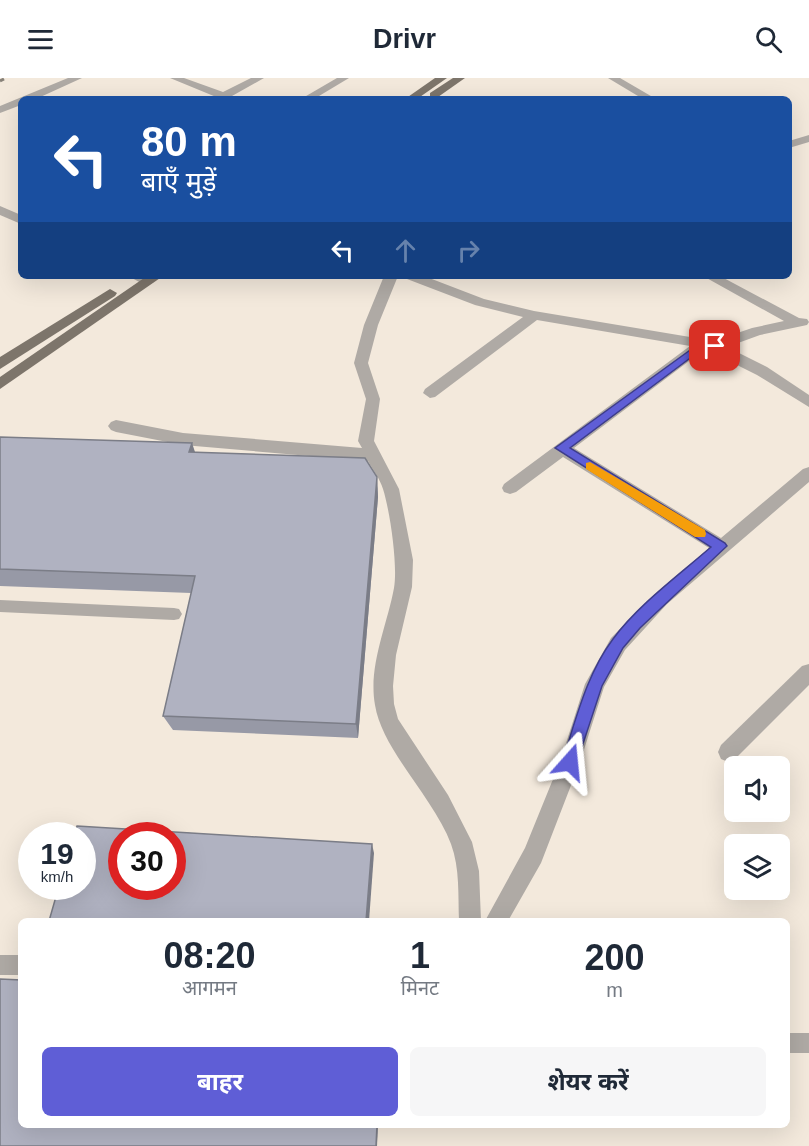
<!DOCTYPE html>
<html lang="hi">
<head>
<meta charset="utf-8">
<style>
	body { margin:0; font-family:Helvetica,"Noto Sans Devanagari",sans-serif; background:#f6f6f7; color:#1f2937; height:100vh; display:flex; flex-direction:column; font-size:22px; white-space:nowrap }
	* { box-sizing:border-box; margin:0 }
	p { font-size:20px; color:#747a83 }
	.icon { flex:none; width:33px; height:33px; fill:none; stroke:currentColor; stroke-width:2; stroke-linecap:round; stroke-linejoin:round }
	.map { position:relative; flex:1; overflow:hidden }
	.drawer { position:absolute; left:18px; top:840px; width:772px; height:210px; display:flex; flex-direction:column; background:#fff; border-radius:9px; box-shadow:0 6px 24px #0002 }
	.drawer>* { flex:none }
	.hud { position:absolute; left:18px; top:18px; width:774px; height:183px; border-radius:9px; box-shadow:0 6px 24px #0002; background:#1a4fa0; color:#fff; overflow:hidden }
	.controls { position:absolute; left:724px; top:678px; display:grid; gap:12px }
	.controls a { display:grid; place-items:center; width:66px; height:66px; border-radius:9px; background:#fff; box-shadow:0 6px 24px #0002; font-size:30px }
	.speed { position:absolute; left:18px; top:744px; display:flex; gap:12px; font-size:30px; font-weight:700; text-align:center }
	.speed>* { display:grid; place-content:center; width:78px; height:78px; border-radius:50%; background:#fff; box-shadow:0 6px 24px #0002; line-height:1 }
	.speed small { font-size:15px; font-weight:400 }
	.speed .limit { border:9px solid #d22; background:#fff; color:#111 }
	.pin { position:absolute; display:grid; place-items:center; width:51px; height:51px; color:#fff; margin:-26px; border-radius:12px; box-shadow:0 3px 9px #0006 }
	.me { position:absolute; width:66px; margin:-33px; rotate:18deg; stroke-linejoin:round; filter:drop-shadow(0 0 4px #0008) }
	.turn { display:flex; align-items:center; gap:21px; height:126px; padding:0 24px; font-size:27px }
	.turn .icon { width:78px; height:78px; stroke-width:2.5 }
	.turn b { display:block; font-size:42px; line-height:51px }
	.lanes { display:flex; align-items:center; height:57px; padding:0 24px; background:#0003; justify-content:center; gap:30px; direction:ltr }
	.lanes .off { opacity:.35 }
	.eta { display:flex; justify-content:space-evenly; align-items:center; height:102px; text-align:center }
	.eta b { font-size:36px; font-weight:700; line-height:42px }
	.action { display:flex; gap:12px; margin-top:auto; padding:12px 24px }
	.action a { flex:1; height:69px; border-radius:9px; background:#5f5ed6; color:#fff; font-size:24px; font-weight:700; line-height:69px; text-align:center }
	.action a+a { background:#f6f6f7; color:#1f2937 }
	header { display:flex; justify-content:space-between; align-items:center; height:78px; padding:0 24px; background:#fff; font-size:27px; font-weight:700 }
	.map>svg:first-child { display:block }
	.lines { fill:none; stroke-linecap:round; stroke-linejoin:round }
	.service { fill:#afaaa5; fill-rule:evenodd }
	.minor { fill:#afaaa5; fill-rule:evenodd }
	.primary { fill:#7d756b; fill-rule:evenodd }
	.rail { stroke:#878178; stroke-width:3; stroke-dasharray:4.5 4.5; stroke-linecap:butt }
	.wall { fill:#9799a6 }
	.shaded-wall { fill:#7b7d87 }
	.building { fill:#b0b2c1; stroke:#7b7d87; stroke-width:1.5; fill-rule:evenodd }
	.route { fill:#5f5ed6; stroke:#3e3d8b; stroke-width:1.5 }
	.slow { fill:#f59e0b }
</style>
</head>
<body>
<header><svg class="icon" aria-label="menu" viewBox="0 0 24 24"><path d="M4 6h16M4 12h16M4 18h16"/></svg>Drivr<svg class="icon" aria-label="search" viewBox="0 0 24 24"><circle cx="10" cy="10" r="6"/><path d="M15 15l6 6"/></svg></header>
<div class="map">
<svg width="809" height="1068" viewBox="0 0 809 1068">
	<rect width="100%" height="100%" fill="#f3e9dc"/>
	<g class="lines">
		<g class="service">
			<path d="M0,522L174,530L179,531L182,536L179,541L174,542L0,534Z"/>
			<rect x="0" y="877" width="21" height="20"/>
			<rect x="788" y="955" width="21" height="20"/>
		</g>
		<g class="minor">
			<path d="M68,0H82L36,21H21V27L0,35V28Z"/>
			<path d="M170,0H184L223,14L251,0H264L232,18L236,21H221Z"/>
			<path d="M337,0H349L314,21H301Z"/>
			<path d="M608,0H620L656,21H643Z"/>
			<path d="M809,57V64L789,70V63Z"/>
			<path d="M0,128L21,137V146L0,137Z"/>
			<path d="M128,198H145L154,204L147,208Z"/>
			<path d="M384,198H398L378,247L368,285L380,321L374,363L399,411L413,482L412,509L396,577L393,608L394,626L398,641L448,717L472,764L479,793L481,843H459C458,818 460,790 451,766C434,720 382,672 375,627C368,588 387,548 394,510C398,488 390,433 383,411C380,401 373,392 368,383L183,367L116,354L111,352L108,348L111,344L116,342L183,355L362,370L358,363L366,321L354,285L364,247Z"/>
			<path d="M405,198H424L484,221L534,233L714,263L752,250L784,243L703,198H720L799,240L807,241L809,244L807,247L760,257L727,269L767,289L809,317V329L757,297L705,271L574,370L721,460L803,391L809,389V404L667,526L625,572L604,609L580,684L541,785L508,843H485L525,770L560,684L585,606L611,560L655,516L709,470L563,379L516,414L510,416L504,414L502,410L504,406L690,268L537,242L435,319L430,320L423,315L425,311L523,239L475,227L407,201Z"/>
			<path d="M809,586V607L735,681L728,684L721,681L718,674L721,667L802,588Z"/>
		</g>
		<g class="primary">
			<path d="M435,0H447L417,21H405Z"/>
			<path d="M453,0H465L438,19H430V15Z"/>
			<path d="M147,198H163L0,311V299Z"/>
			<path d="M110,211L117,215L115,218L0,291V279Z"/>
		</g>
		<path class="rail" d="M0,3L6,0"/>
	</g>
	<path class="wall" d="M0,359L195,375L377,399L378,419L358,660L173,652L163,638L191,515L0,508Z"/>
	<g class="shaded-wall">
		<path d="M192,365L199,386L189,374Z"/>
		<path d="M377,399L378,419L358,660L356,646Z"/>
		<path d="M372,766L374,775L369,843H366Z"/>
		<path d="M377,1047H378L377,1068H376Z"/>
	</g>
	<g class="building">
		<path d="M0,359L192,365L189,374L365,380L377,399L356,646L163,638L195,498L0,491Z"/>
		<path d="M77,748L372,766L366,843H49L59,808H82V758H74ZM122,758H172V808H122Z"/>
		<path d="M0,901L21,902V1047H377L376,1068H0Z"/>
	</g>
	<path class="route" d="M704,262L720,268L715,272L705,269L570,370L725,465L727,468L640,550L623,570L602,608L575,690L570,692L564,690L562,684C576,642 586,597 613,561C638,527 679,497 711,469L555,370Z"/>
	<path class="slow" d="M590,384L705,452L706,456L705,459H695L586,391V385Z"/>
</svg>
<div class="controls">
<a><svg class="icon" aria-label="sound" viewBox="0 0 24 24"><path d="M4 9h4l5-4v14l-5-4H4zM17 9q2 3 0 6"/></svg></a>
<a><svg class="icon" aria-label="layers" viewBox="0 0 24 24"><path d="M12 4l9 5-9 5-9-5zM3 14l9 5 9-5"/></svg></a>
</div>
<div class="speed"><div>19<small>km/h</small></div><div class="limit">30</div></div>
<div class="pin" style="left:715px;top:268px;background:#d93025"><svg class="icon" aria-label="arrive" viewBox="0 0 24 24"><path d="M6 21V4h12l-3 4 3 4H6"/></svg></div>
<svg class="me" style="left:570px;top:684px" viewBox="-20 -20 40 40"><path d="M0-17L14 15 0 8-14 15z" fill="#5f5ed6" stroke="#fff" stroke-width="4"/></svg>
<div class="hud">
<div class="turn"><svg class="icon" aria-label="left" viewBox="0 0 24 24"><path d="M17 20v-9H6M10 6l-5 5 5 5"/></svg><div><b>80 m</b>बाएँ मुड़ें</div></div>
<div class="lanes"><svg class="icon" aria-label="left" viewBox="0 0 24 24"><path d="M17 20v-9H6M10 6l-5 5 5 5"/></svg><svg class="icon off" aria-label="ahead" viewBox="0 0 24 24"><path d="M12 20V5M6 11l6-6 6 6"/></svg><svg class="icon off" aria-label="right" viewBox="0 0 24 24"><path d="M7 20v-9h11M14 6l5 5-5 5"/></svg></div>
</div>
<section class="drawer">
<div class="eta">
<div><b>08:20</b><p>आगमन</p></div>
<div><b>1</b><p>मिनट</p></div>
<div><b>200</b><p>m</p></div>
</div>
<div class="action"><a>बाहर</a><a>शेयर करें</a></div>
</section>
</div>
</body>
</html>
